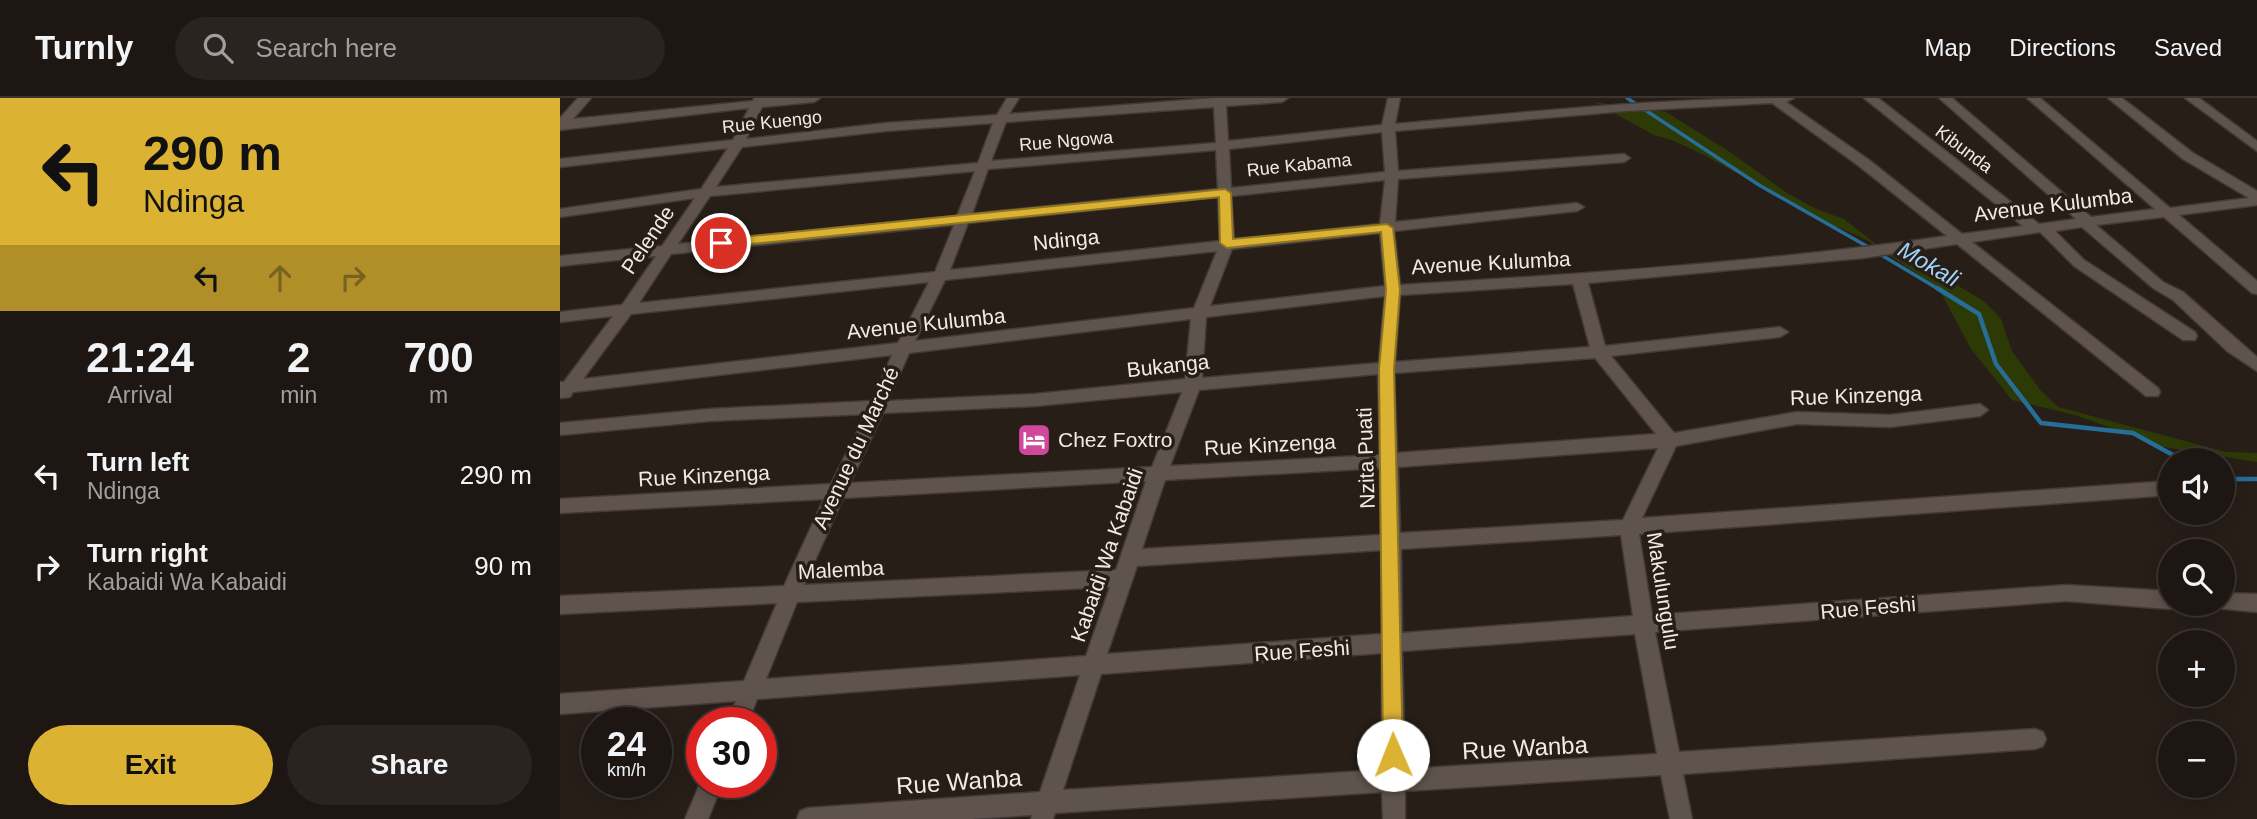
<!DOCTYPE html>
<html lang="en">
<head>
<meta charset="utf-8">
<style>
	body { margin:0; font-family:Helvetica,sans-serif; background:#2a2320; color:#f1f3f6; height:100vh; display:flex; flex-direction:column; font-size:26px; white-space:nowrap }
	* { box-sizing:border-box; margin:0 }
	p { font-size:23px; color:#a09f9f }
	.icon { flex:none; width:38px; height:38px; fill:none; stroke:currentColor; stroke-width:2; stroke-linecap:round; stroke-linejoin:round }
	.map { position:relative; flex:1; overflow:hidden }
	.panel { display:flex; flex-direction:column; background:#1d1612; width:560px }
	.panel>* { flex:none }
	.top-card { background:#dcb233; color:#111; overflow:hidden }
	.controls { position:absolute; left:1598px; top:350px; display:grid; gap:14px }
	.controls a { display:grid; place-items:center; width:77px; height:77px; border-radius:50%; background:#1d1612; box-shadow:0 4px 18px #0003,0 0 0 2px #3b3532; font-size:35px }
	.speed { position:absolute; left:21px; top:609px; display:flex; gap:14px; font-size:35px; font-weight:700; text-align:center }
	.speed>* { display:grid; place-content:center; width:91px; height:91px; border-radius:50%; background:#1d1612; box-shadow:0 4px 18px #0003,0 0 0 2px #3b3532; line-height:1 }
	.speed small { font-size:18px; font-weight:400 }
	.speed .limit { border:10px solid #d22; background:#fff; color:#111 }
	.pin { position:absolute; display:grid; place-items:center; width:60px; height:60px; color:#fff; margin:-30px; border:4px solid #fff; border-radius:50%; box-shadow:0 2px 7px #0007 }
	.me { position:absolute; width:77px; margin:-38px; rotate:359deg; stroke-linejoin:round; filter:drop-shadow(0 0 5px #0008) }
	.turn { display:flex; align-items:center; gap:24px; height:147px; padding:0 28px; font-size:32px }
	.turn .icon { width:91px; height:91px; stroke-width:2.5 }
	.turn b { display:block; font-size:49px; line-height:60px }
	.lanes { display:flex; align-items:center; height:66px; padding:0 28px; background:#0003; justify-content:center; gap:35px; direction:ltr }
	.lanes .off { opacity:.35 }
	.eta { display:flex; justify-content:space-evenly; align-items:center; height:119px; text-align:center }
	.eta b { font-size:42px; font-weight:600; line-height:49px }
	.cta { display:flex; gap:14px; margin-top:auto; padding:14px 28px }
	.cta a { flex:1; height:80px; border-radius:42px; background:#dcb233; color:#111; font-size:28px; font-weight:600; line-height:80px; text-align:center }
	.cta a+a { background:#2a2320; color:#f1f3f6 }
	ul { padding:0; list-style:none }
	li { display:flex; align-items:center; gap:21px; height:91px; padding:0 28px }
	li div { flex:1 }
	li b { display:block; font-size:26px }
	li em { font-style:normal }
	header { display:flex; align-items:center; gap:42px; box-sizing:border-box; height:98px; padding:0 35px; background:#1d1612; border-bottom:2px solid #3b3532 }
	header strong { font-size:33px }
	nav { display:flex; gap:38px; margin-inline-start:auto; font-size:24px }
	.search { width:490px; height:63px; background:#2a2320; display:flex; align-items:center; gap:18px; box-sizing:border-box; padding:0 24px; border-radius:38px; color:#a09f9f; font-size:26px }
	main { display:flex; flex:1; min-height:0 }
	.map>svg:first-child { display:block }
	.green { fill:#2e3a05 }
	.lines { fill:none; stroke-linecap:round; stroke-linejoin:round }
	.stream-far1 { stroke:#266d98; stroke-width:3.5 }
	.stream { stroke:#266d98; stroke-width:4.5 }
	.minor-casing { stroke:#423a36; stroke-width:3 }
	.minor { fill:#5f544d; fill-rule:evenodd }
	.route { fill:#dcb233; stroke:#8f7421; stroke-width:2 }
	.labels { text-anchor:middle; stroke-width:7; stroke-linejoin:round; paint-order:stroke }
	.far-street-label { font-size:18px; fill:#f1ebe6; stroke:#271e18 }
	.street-label { font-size:21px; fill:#f1ebe6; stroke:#271e18 }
	.poi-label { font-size:21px; fill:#f1ebe6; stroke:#271e18; text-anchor:start }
	.water-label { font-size:23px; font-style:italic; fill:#9ed4f9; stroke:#271e18 }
	.near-street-label { font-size:24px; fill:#f1ebe6; stroke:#271e18 }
</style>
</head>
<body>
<header>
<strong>Turnly</strong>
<div class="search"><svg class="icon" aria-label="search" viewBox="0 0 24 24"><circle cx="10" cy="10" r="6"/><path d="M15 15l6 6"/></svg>Search here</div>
<nav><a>Map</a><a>Directions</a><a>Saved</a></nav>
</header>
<main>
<section class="panel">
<div class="top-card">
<div class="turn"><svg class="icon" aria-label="left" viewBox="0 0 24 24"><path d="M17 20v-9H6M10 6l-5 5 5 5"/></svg><div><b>290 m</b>Ndinga</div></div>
<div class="lanes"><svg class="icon" aria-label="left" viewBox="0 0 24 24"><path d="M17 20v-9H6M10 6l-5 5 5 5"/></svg><svg class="icon off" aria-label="ahead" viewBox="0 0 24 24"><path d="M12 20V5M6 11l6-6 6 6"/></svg><svg class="icon off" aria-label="right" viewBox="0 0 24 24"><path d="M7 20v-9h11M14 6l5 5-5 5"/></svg></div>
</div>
<div class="eta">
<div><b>21:24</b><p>Arrival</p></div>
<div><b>2</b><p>min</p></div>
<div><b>700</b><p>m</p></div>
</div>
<ul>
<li><svg class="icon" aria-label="left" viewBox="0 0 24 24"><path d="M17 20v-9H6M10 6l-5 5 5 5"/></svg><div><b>Turn left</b><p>Ndinga</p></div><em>290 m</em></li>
<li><svg class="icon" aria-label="right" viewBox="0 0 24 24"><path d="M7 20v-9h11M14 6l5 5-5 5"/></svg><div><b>Turn right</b><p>Kabaidi Wa Kabaidi</p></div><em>90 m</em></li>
</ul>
<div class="cta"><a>Exit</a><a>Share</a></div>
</section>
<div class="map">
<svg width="1697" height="721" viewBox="0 0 1697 721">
	<rect width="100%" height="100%" fill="#271e18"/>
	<path class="green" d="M1034,4L1106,14L1170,54L1227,95L1256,111L1284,121L1316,146L1354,161L1425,204L1441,221L1452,253L1481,293L1498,309L1666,354L1697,355V364L1604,349L1515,317L1452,302L1411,251L1379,191L1307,142L1272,127L1144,57L1114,43L1094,37Z"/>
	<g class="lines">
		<g class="stream-far1">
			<path d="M1067,0L1199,87L1310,150"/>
			<path d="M1318,155L1380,192"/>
		</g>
		<g class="stream">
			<path d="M1377,190L1419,216L1436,266L1481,325L1573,335L1622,362"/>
			<path d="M1662,381H1697"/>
		</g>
		<g class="minor-casing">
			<g id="minor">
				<path d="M18,0H31L13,21L193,3L194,0H260L254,4L202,9L186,41L326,25L437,17L447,0H459L449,16L654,0H728L722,4L666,8L668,43L822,27L828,0H840L835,26C968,14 1101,0 1234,0L1226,4L1309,62L1402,136L1463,128L1304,0H1318L1479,126L1516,121L1379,0H1392L1531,119L1595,111L1467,0H1480L1610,110L1689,100L1623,61L1548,0H1562L1633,55L1697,93V107L1619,117L1697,183V196L1692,195L1604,119L1536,127L1603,184L1623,194L1697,259V273L1667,253L1613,202L1593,190L1522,129L1495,133L1524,162L1635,234L1637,238L1635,242H1623L1514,168L1480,134L1412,144L1598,290L1600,294L1598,298H1586L1397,146L1303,160L1028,185L1045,248L1220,229L1228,234L1220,239L1051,258L1114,335L1237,314L1330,317L1420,306L1428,312L1420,318L1330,329L1237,326L1116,348L1082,420L1610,383V397L1079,436L1092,517L1506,487L1610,493V506H1618L1610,511L1506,503L1095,534L1119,654L1475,631L1483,634L1486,641L1483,648L1475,651L1123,676L1132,721H1110L1101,677L845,693V721H823L822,694L495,715L493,721H471L472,717L410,721H237L240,713L248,710L480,694L520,577L197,601L188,625H166L176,603L0,616V596L184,583L217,505L0,516V498L224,488L264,401L0,415V401L271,386L306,316L150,323L0,337V325L150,311L312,303L332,257L13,294L10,299L0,300V284H4L53,218L0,224V214L62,207L96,158L0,168V158L102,148L135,100L0,119V111L141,91L168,50L0,69V61L173,42L189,10L0,32V20ZM1212,5L1299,68L1387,138C1206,164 1023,176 840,187L834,133L1017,113L1024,109L1017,105L835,124L838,81L1064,64L1070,60L1064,56L838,73L835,33L1066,13ZM654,9L656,45L431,63L446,24ZM433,25L418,65L156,89L182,49L326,33ZM822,34L825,74L671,90L669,51ZM656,52L658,91L412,116L428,71ZM415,73L397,118L118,146L150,98ZM825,82L820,126L674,142L671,98ZM658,99L660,143L390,172L408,125ZM394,127L375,174L79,205L111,156ZM820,135L825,188L650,208L672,151ZM657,153L634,210L355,243L385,182ZM369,184L338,245L23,281L71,216ZM1013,186L1030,249L835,264L840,197ZM825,198L819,265L642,280L646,219ZM631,221L625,281L475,296L328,303L349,255ZM1035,260L1096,336L837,355L834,275ZM818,276L820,357L610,368L639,292ZM622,294L592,369L290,385L323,315L475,308ZM1098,350L1063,422L840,435L838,369ZM820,370L821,437L582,451L605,382ZM586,383L556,472L244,487L283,400ZM1061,437L1073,518L842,535L841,451ZM822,452V536L547,556L577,468ZM550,489L526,558L206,581L237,504ZM1075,536L1097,656L845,671L842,553ZM822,555V672L503,692L541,576Z"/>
				<path d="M1625,0H1639L1697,43V53Z"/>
				<path d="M1662,495L1697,496V514L1655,510L1653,506H1662Z"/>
				<path d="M142,681V684H163L148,721H125Z"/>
			</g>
		</g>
		<use href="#minor" class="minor"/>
	</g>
	<path class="route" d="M665,91L671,95L673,141L827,126L833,130L840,192L834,271L843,657L840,664L833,667L826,664L823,657L819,271L826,192L821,134L667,150L660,145L659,99L161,149L155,145L161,141Z"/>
	<defs>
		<g id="hotel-square" transform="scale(1.75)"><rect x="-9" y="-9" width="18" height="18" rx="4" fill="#d1479c" stroke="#271e18"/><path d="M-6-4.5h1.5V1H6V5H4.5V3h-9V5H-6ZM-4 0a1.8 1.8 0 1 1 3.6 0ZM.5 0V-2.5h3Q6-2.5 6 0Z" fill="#fff"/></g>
	</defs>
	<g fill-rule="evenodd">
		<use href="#hotel-square" x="474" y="342"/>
	</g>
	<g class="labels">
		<g class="far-street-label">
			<text transform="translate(212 24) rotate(-6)" y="6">Rue Kuengo</text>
			<text transform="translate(506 43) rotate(-5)" y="6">Rue Ngowa</text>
			<text transform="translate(1404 51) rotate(37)" y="6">Kibunda</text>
			<text transform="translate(739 67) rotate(-6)" y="6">Rue Kabama</text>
		</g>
		<g class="street-label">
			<text transform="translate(1493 107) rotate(-7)" y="7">Avenue Kulumba</text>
			<text transform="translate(88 142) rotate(-56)" y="7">Pelende</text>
			<text transform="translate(506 142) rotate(-6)" y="7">Ndinga</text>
			<text transform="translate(931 165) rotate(-3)" y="7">Avenue Kulumba</text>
			<text transform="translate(366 226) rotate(-6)" y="7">Avenue Kulumba</text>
			<text transform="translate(608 268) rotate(-6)" y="7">Bukanga</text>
			<text transform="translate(1296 298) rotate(-2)" y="7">Rue Kinzenga</text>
			<text transform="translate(710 347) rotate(-3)" y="7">Rue Kinzenga</text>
			<text transform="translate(296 350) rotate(-65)" y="7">Avenue du Marché</text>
			<text transform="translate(806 360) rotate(-92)" y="7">Nzita Puati</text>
			<text transform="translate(144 378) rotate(-3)" y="7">Rue Kinzenga</text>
			<text transform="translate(547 457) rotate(-71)" y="7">Kabaidi Wa Kabaidi</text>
			<text transform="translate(281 472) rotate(-3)" y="7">Malemba</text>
			<text transform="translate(1103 493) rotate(81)" y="7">Makulungulu</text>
			<text transform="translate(1308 510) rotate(-5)" y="7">Rue Feshi</text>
			<text transform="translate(742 553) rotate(-4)" y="7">Rue Feshi</text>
		</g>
		<g class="poi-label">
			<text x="498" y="349">Chez Foxtro</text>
		</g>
		<g class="water-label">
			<text transform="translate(1369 166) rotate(30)" y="8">Mokali</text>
		</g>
		<g class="near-street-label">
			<text transform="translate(965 650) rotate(-3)" y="8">Rue Wanba</text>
			<text transform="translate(399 684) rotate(-4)" y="8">Rue Wanba</text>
		</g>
	</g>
</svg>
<div class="controls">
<a><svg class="icon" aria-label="sound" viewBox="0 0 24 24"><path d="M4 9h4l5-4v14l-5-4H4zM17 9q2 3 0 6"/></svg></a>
<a><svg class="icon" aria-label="search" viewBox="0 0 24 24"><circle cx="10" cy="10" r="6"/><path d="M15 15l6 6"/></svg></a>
<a>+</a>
<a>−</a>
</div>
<div class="speed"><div>24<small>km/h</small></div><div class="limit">30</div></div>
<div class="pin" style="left:161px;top:145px;background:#d93025"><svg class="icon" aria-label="arrive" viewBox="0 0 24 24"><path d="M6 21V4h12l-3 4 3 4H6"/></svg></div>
<svg class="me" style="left:833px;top:657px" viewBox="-20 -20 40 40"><circle r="19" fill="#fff"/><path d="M0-13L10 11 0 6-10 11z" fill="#dcb233"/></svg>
</div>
</main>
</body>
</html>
